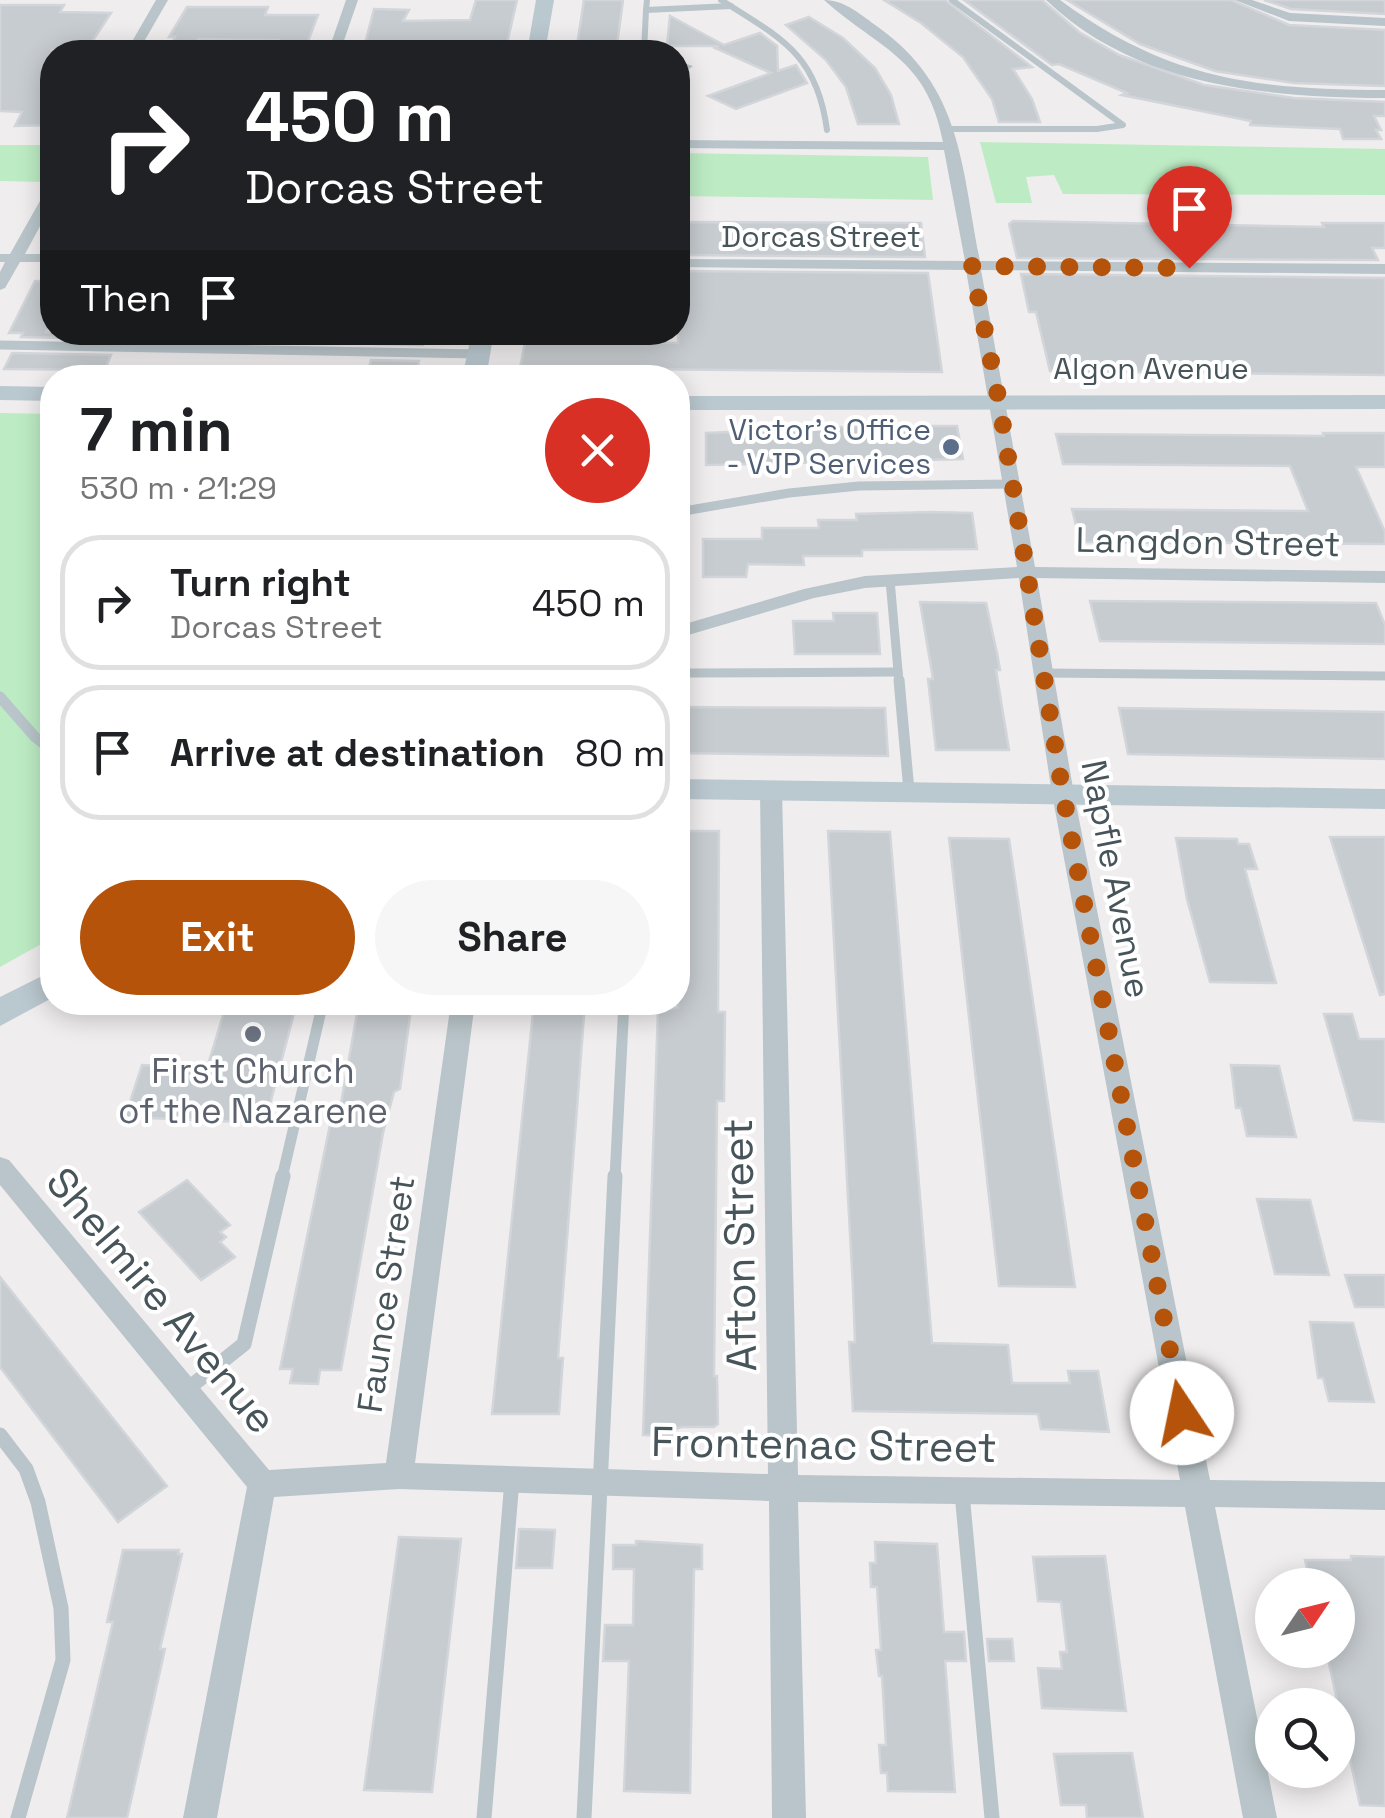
<!DOCTYPE html>
<html lang="en">
<head>
<meta charset="utf-8">
<style>
	body { margin:0; font-family:"Space Grotesk",sans-serif; background:#f6f6f6; color:#202124; height:100vh; display:flex; flex-direction:column; font-size:38px; white-space:nowrap }
	* { box-sizing:border-box; margin:0 }
	p { font-size:32px; color:#757577 }
	.icon { flex:none; width:55px; height:55px; fill:none; stroke:currentColor; stroke-width:2; stroke-linecap:round; stroke-linejoin:round }
	.map { position:relative; flex:1; overflow:hidden }
	.sheet { position:absolute; left:40px; top:365px; width:650px; height:650px; display:flex; flex-direction:column; background:#fff; border-radius:40px; box-shadow:0 5px 25px #0003 }
	.sheet>* { flex:none }
	.top-card { position:absolute; left:40px; top:40px; width:650px; height:305px; border-radius:40px; box-shadow:0 5px 25px #0003; background:#202124; color:#fff; overflow:hidden }
	.needle { width:65px; rotate:55deg }
	.buttons { position:absolute; left:1255px; top:1568px; display:grid; gap:20px }
	.buttons a { display:grid; place-items:center; width:100px; height:100px; border-radius:50%; background:#fff; box-shadow:0 5px 25px #0003; font-size:50px }
	.pin { position:absolute; display:grid; place-items:center; width:85px; height:85px; color:#fff; margin:-102px -42px; border-radius:50% 50% 50% 0; rotate:-45deg; box-shadow:0 0 10px #0007 }
	.pin .icon { rotate:45deg }
	.me { position:absolute; width:110px; margin:-55px; rotate:349deg; stroke-linejoin:round; filter:drop-shadow(0 0 8px #0008) }
	.turn { display:flex; align-items:center; gap:35px; height:210px; padding:0 40px; font-size:45px }
	.turn .icon { width:130px; height:130px; stroke-width:2.5 }
	.turn b { display:block; font-size:70px; line-height:85px }
	.then { display:flex; align-items:center; height:95px; padding:0 40px; background:#0003; gap:20px; font-size:38px }
	.round { display:grid; place-items:center; flex:none; width:105px; height:105px; border-radius:52px; background:#f6f6f6 }
	.summary { display:flex; align-items:center; justify-content:space-between; height:170px; padding:0 40px }
	h1 { font-size:60px; font-weight:600; line-height:75px }
	.action { display:flex; gap:20px; margin-top:auto; padding:20px 40px }
	.action a { flex:1; height:115px; border-radius:60px; background:#b45309; color:#fff; font-size:40px; font-weight:600; line-height:115px; text-align:center }
	.action a+a { background:#f6f6f6; color:#202124 }
	ul { padding:0; list-style:none }
	li { display:flex; align-items:center; gap:30px; height:135px; margin:0 20px 15px; padding:0 20px; border:5px solid #e0e0e0; border-radius:40px }
	li div { flex:1 }
	li b { display:block; font-size:38px }
	li em { font-style:normal }
	.map>svg:first-child { display:block }
	.green { fill:#bdecc4 }
	.building { fill:#c7ccd0; stroke:#d2d5d9; stroke-width:2.5 }
	.lines { fill:none; stroke-linecap:round; stroke-linejoin:round }
	.lane-far3 { stroke:#b9c5ca; stroke-width:6 }
	.lane-far2 { stroke:#b9c5ca; stroke-width:9 }
	.lane-far1 { stroke:#b9c5ca; stroke-width:11 }
	.lane { stroke:#b9c5ca; stroke-width:15 }
	.street { fill:#b9c5ca; fill-rule:evenodd }
	.secondary { fill:#bac8cf; fill-rule:evenodd }
	.route { stroke:#b45309; stroke-width:18; stroke-dasharray:0 32.4 }
	.service-dot { fill:#5c6f8a; stroke:#fff; stroke-width:4 }
	.worship-dot { fill:#6b7280; stroke:#fff; stroke-width:4 }
	.labels { text-anchor:middle; stroke-width:8; stroke-linejoin:round; paint-order:stroke }
	.far-street-label { font-size:30px; fill:#47555a; stroke:#fff }
	.far-service-label { font-size:30px; fill:#4e5e75; stroke:#fff; text-anchor:end }
	.street-label { font-size:35px; fill:#47555a; stroke:#fff }
	.worship-label { font-size:35px; fill:#5b616d; stroke:#fff }
	.near-street-label { font-size:42px; fill:#47555a; stroke:#fff }
</style>
</head>
<body>
<div class="map">
<svg width="1385" height="1818" viewBox="0 0 1385 1818">
	<rect width="100%" height="100%" fill="#f0edee"/>
	<g class="green">
		<path d="M980,142L1385,149V195L1063,194L1054,175L1026,177L1032,203H996Z"/>
		<path d="M0,145H52V164L43,182L0,181Z"/>
		<path d="M678,153L928,157L933,200L678,196Z"/>
		<path d="M0,413L52,414V938L0,967Z"/>
	</g>
	<g class="building">
		<path d="M476,0H517L505,52H363L374,9L409,10L403,21L470,20Z"/>
		<path d="M584,0H623L616,52H576Z"/>
		<path d="M884,0H945L1032,67L1013,69L1032,99L1040,122H999L992,99L963,57L921,23Z"/>
		<path d="M964,0H1042L1079,32L1119,55L1204,85L1294,98L1385,102V116H1374L1381,130H1376L1381,139H1343L1340,129L1250,125L1251,121L1122,95L1127,93L1059,64L1052,65Z"/>
		<path d="M1067,0H1231L1289,25L1385,30V86L1294,83L1215,71L1140,44Z"/>
		<path d="M1264,0H1385V14L1291,9Z"/>
		<path d="M0,5H64L60,12L111,13L86,51L52,50V125L15,126L22,112L0,111Z"/>
		<path d="M187,7H268L265,15H318L304,52L273,51L278,40L198,39L191,52H167L175,37H169Z"/>
		<path d="M670,16L724,45L760,33L777,46L778,71L796,65L807,83L736,109L708,96L771,73L715,48L719,46H667Z"/>
		<path d="M809,17L843,38L875,68L891,95L899,124H858L846,87L826,60L786,25Z"/>
		<path d="M1013,221L1324,227L1322,223H1385V248H1372L1378,260L1017,258L1009,224Z"/>
		<path d="M678,222L921,223L925,257L678,255Z"/>
		<path d="M678,271L928,273L942,372L520,368L525,342L678,343Z"/>
		<path d="M1021,274L1385,278V375L1050,371L1036,312H1029Z"/>
		<path d="M35,281H52V321L46,332H122L119,339L21,337L23,333H9Z"/>
		<path d="M379,332H426L423,345L376,344Z"/>
		<path d="M12,353L111,355L105,370L4,369Z"/>
		<path d="M371,360L419,361L416,373L368,372Z"/>
		<path d="M867,426H957L963,459L706,465V433Z"/>
		<path d="M1323,433H1385V467H1356L1385,532V544L1080,542L1072,509L1308,511L1290,466L1063,464L1056,434L1324,436Z"/>
		<path d="M931,512L972,513L977,549L862,550V556H803L804,565L748,564L746,577H703V539H762V528H819L818,520H857L856,514Z"/>
		<path d="M1090,601L1376,603L1385,625V644L1100,641Z"/>
		<path d="M920,602L986,603L998,658L1000,670H996L1009,750H936L928,679H933Z"/>
		<path d="M833,613H877L880,654H795L793,621H834Z"/>
		<path d="M678,707L885,708L888,756L678,753Z"/>
		<path d="M1119,708L1385,712V759L1128,754Z"/>
		<path d="M678,831H719L718,1012H725L724,1101H717L714,1376H717L718,1424L714,1427H682L675,1429V1436L643,1435L658,1011L678,1008Z"/>
		<path d="M828,831L890,832L932,1343L1008,1345L1012,1383H1070L1068,1371H1098L1109,1432L1041,1429L1038,1414L853,1411L849,1342H855L853,1288Z"/>
		<path d="M1330,837H1385V994L1380,995Z"/>
		<path d="M949,838L1009,839L1075,1287L999,1286Z"/>
		<path d="M1176,838L1237,839L1238,844H1249L1257,869H1245L1276,983L1210,982L1187,899Z"/>
		<path d="M227,1002H297L265,1123L125,1117L142,1065L207,1068Z"/>
		<path d="M359,1002H412L400,1089L394,1092L383,1133L341,1370H320L318,1384L290,1383L293,1369H280L332,1115H339Z"/>
		<path d="M534,1002H585L558,1358H563L559,1414H492Z"/>
		<path d="M1324,1014H1352L1359,1039H1385V1122L1354,1120Z"/>
		<path d="M1231,1065L1279,1066L1296,1137L1247,1136L1241,1108H1236Z"/>
		<path d="M187,1180L230,1225L220,1232L226,1237L220,1242L235,1257L201,1280L139,1212Z"/>
		<path d="M1257,1199L1310,1200L1329,1275L1275,1274Z"/>
		<path d="M1345,1275H1385V1307H1355Z"/>
		<path d="M0,1277L167,1486L118,1522L0,1367Z"/>
		<path d="M1310,1322L1353,1323L1374,1402L1329,1401L1323,1378H1318Z"/>
		<path d="M519,1529L555,1530L552,1568H516Z"/>
		<path d="M399,1537L461,1539L432,1792L364,1790Z"/>
		<path d="M636,1541L702,1545V1569H694L690,1793L624,1791L629,1661H603L605,1625H633L634,1569H613V1545H636Z"/>
		<path d="M875,1542L937,1544L944,1632H964L966,1661H945L955,1792L888,1791L887,1773H881L879,1745H886L882,1676H879L876,1650H881L877,1587H871L870,1563H876Z"/>
		<path d="M123,1550H179L178,1554H182L160,1649H165L127,1818H67L113,1622H107Z"/>
		<path d="M1105,1556L1126,1711L1042,1708L1038,1668L1062,1669L1060,1652H1067L1061,1602L1038,1601L1033,1557Z"/>
		<path d="M1351,1556L1385,1557V1806L1360,1805L1326,1650H1338V1585H1311L1305,1560H1351Z"/>
		<path d="M987,1639H1012L1014,1661H989Z"/>
		<path d="M1132,1753L1143,1818H1087L1086,1805H1061L1054,1754Z"/>
	</g>
	<g class="lines">
		<g class="lane-far3">
			<path d="M647,0L646,10L731,6"/>
			<path d="M721,0C781,38 817,54 827,130"/>
			<path d="M644,52L646,10"/>
			<path d="M947,129H1097L1123,125L952,0"/>
		</g>
		<g class="lane-far2">
			<path d="M0,345L478,354"/>
			<path d="M678,512L789,493L859,486L1012,484"/>
			<path d="M890,580L899,682"/>
			<path d="M678,668L689,673L898,672"/>
			<path d="M1044,673L1385,676"/>
		</g>
		<g class="lane-far1">
			<path d="M899,680L909,791"/>
			<path d="M0,697L35,737L52,750"/>
			<path d="M282,1178L323,1002"/>
			<path d="M615,1178L624,1002"/>
		</g>
		<g class="lane">
			<path d="M185,1391L244,1344L283,1176"/>
			<path d="M0,1435L26,1469L38,1502L61,1608L63,1660L18,1818"/>
			<path d="M962,1493L992,1818"/>
			<path d="M484,1818L512,1480"/>
			<path d="M584,1818L615,1176"/>
		</g>
		<g class="street">
			<path d="M156,0H168L138,52H126Z"/>
			<path d="M346,0H358L340,52H328Z"/>
			<path d="M824,0C845,0 861,15 878,27C963,88 961,167 980,261L1385,264V274L981,270L1035,567L1385,571V583L1037,578L1074,794L1210,1480L1385,1482V1510L1215,1507L1277,1818H1243L1185,1507L798,1502L806,1818H772L769,1501L399,1489L274,1497L217,1818H183L247,1487L0,1185V1157L9,1160L269,1470L386,1463L451,1002H475L415,1463L768,1474L760,790L764,785L771,783L782,790L798,1475L1180,1480L1052,794L1019,578L865,588L814,598L678,638V626L804,589L865,576L1017,567L966,270L678,267V259L965,261L944,150L678,148V140L943,142C927,57 880,50 824,0Z"/>
			<path d="M1046,0H1060C1169,80 1253,89 1385,90V98C1266,97 1137,87 1046,0Z"/>
			<path d="M1235,0H1252L1290,13L1385,18V26L1289,21Z"/>
			<path d="M683,63L693,66L678,77V67Z"/>
			<path d="M52,188V204L25,254H52V262H20L5,288L0,290V272L5,262H0V254H10L45,192Z"/>
		</g>
		<g class="secondary">
			<path d="M536,0H554L545,52H527Z"/>
			<path d="M472,332H494L486,378H462Z"/>
			<path d="M0,386L52,387V401L0,400Z"/>
			<path d="M1385,395V409L678,410V396Z"/>
			<path d="M678,779L1385,789V809L678,799Z"/>
			<path d="M52,971V998L0,1026V997Z"/>
		</g>
	</g>
	<g class="lines">
		<path class="route" d="M1182,1413L1063,794L999,401L972,266L1189,268"/>
	</g>
	<circle class="service-dot" cx="951" cy="447" r="10"/>
	<circle class="worship-dot" cx="253" cy="1034" r="10"/>
	<g class="labels">
		<g class="far-street-label">
			<text x="821" y="247">Dorcas Street</text>
			<text x="1151" y="379">Algon Avenue</text>
		</g>
		<g class="far-service-label">
			<text x="931" y="440">Victor's Office<tspan x="931" dy="34">- VJP Services</tspan></text>
		</g>
		<g class="street-label">
			<text transform="translate(1208 542) rotate(1)" y="12">Langdon Street</text>
			<text transform="translate(1116 879) rotate(79)" y="12">Napfle Avenue</text>
			<text transform="translate(386 1294) rotate(-82)" y="12">Faunce Street</text>
		</g>
		<g class="worship-label">
			<text x="253" y="1083">First Church<tspan x="253" dy="40">of the Nazarene</tspan></text>
		</g>
		<g class="near-street-label">
			<text transform="translate(739 1245) rotate(-91)" y="15">Afton Street</text>
			<text transform="translate(162 1300) rotate(50)" y="15">Shelmire Avenue</text>
			<text transform="translate(824 1444) rotate(1)" y="15">Frontenac Street</text>
		</g>
	</g>
</svg>
<div class="buttons">
<a><svg class="needle" viewBox="-14 -14 28 28"><path d="M0-13l5 13h-10z" fill="#e53935"/><path d="M0 13l5-13h-10z" fill="#757577"/></svg></a>
<a><svg class="icon" aria-label="search" viewBox="0 0 24 24"><circle cx="10" cy="10" r="6"/><path d="M15 15l6 6"/></svg></a>
</div>
<div class="pin" style="left:1189px;top:268px;background:#d93025"><svg class="icon" aria-label="arrive" viewBox="0 0 24 24"><path d="M6 21V4h12l-3 4 3 4H6"/></svg></div>
<svg class="me" style="left:1182px;top:1413px" viewBox="-20 -20 40 40"><circle r="19" fill="#fff"/><path d="M0-13L10 11 0 6-10 11z" fill="#b45309"/></svg>
<div class="top-card">
<div class="turn"><svg class="icon" aria-label="right" viewBox="0 0 24 24"><path d="M7 20v-9h11M14 6l5 5-5 5"/></svg><div><b>450 m</b>Dorcas Street</div></div>
<div class="then">Then<svg class="icon" aria-label="arrive" viewBox="0 0 24 24"><path d="M6 21V4h12l-3 4 3 4H6"/></svg></div>
</div>
<section class="sheet">
<div class="summary"><div><h1>7 min</h1><p>530 m · 21:29</p></div><a class="round" style="background:#d93025;color:#fff"><svg class="icon" aria-label="close" viewBox="0 0 24 24"><path d="M6 6l12 12M18 6L6 18"/></svg></a></div>
<ul>
<li><svg class="icon" aria-label="right" viewBox="0 0 24 24"><path d="M7 20v-9h11M14 6l5 5-5 5"/></svg><div><b>Turn right</b><p>Dorcas Street</p></div><em>450 m</em></li>
<li><svg class="icon" aria-label="arrive" viewBox="0 0 24 24"><path d="M6 21V4h12l-3 4 3 4H6"/></svg><div><b>Arrive at destination</b></div><em>80 m</em></li>
</ul>
<div class="action"><a>Exit</a><a>Share</a></div>
</section>
</div>
</body>
</html>
